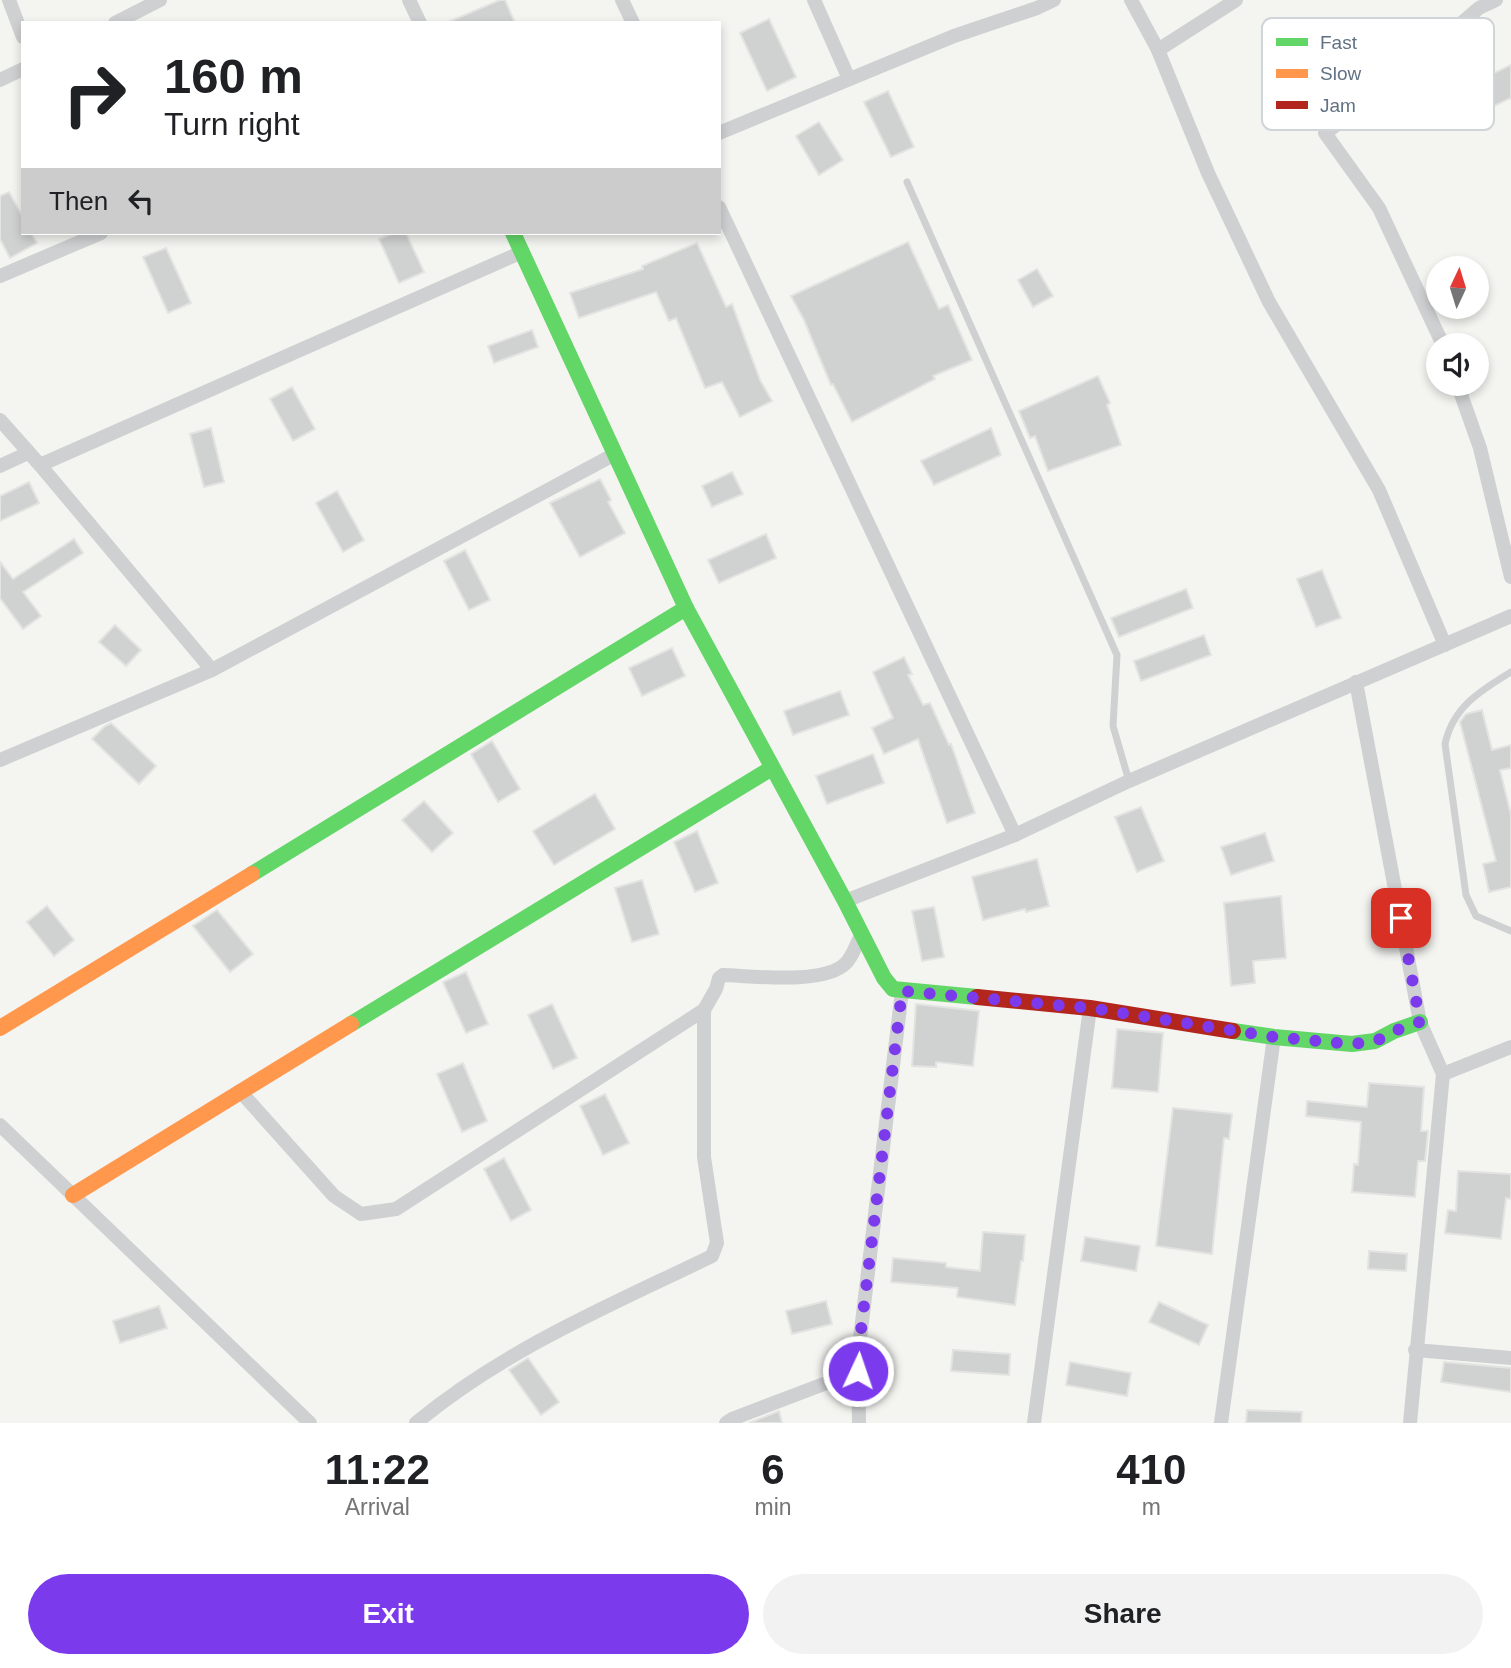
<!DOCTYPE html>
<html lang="en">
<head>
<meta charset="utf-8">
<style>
	body { margin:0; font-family:Arial,sans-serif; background:#f2f2f2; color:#202124; height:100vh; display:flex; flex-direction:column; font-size:26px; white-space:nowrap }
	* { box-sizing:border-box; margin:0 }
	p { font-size:23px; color:#757577 }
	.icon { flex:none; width:38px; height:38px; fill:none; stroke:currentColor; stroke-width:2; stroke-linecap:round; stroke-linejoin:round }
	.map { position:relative; height:1423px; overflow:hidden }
	.drawer { display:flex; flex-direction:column; background:#fff; flex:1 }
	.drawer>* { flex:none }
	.top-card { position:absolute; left:21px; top:21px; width:700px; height:214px; border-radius:0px; box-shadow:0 4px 10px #0003; background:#fff; color:#202124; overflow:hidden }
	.needle { width:46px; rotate:4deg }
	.tools { position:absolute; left:1426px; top:256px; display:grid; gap:14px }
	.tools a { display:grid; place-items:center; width:63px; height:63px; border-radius:50%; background:#fff; box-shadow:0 4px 10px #0003; font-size:35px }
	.pin { position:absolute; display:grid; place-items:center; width:60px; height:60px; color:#fff; margin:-30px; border-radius:14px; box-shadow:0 4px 10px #0006 }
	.me { position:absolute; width:77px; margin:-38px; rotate:3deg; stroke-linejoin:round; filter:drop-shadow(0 0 5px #0008) }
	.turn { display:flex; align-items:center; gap:24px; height:147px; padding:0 28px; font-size:32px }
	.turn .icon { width:91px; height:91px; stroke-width:2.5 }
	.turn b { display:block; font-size:49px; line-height:60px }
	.then { display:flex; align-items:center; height:66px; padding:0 28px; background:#0003; gap:14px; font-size:26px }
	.eta { display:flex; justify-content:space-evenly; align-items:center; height:119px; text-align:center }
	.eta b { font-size:42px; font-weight:600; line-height:49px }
	.primary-button { display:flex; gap:14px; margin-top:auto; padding:14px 28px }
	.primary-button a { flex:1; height:80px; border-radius:42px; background:#7c3aed; color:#fff; font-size:28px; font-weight:600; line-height:80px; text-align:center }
	.primary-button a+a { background:#f2f2f2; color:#202124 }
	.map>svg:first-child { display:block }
	.building { fill:#d0d1d1; stroke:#e3e3e1; stroke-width:2 }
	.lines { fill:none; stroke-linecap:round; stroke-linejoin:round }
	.lane { stroke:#cfd0d1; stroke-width:7 }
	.street { stroke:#cfd0d1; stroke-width:14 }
	.fast { stroke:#63d668; stroke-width:16 }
	.slow { stroke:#ff974d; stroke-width:16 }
	.jam { stroke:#b3261e; stroke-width:16 }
	.route { stroke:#7c3aed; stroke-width:12; stroke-dasharray:0 21.6 }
	.key { fill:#fff; stroke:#d0d5da; stroke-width:2 }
	.key-label { font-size:19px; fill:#617284 }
</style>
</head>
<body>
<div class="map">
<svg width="1511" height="1423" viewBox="0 0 1511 1423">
	<rect width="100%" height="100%" fill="#f4f4f1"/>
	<g class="building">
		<path d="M500,0H505L515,23H446Z"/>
		<path d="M769,19L796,77L767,91L740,33Z"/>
		<path d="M1511,65V98L1477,114L1464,87Z"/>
		<path d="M888,91L914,147L891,157L864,102Z"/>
		<path d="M819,122L843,160L819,175L796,136Z"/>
		<path d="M9,192L23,217V233H31L37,243L10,258L0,239V196Z"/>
		<path d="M394,233H406L424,272L399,283L379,239Z"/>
		<path d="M908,242L939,309L948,305L972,360L933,376L935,379L852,422L833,384L831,385L804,320L791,296Z"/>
		<path d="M697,243L726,307L732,304L760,380L772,401L740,417L722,382L705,388L676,318L669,321L656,292L579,318L570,293L643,269L642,266Z"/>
		<path d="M166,248L191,303L168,313L143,257Z"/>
		<path d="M1037,269L1053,296L1033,307L1018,280Z"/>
		<path d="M532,330L538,347L494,363L488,346Z"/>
		<path d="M1098,376L1110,403L1107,405L1121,445L1048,471L1035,436L1030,438L1019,411Z"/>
		<path d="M292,387L315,429L293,441L270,399Z"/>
		<path d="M211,428L224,482L204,487L190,434Z"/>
		<path d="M991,428L1001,455L934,485L921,461Z"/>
		<path d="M732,472L743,494L712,507L702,486Z"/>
		<path d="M600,479L611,500L608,502L625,533L580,557L550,503Z"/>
		<path d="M29,482L39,503L0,521V496Z"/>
		<path d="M337,491L364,540L343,552L316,503Z"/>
		<path d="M766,534L776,558L719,583L708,560Z"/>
		<path d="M74,539L83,553L23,592L41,616L23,629L0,598V562L13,579Z"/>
		<path d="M465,550L490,600L469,610L444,561Z"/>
		<path d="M1322,570L1341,618L1316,627L1297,579Z"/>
		<path d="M1186,589L1193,608L1119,637L1111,618Z"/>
		<path d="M115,625L141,650L126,666L99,642Z"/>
		<path d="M1204,635L1211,655L1141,681L1134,661Z"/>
		<path d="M672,648L685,676L642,696L629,668Z"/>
		<path d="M904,657L912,674L908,675L923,705L930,703L949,745L951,744L975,813L947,823L918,739L884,754L872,728L893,718L873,672Z"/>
		<path d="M840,691L849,715L793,735L784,711Z"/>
		<path d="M1482,710L1492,750L1511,745V768L1500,770L1511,815V887L1489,892L1483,864L1496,861L1460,722L1466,714Z"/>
		<path d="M111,723L156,766L139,784L92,739L105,726Z"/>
		<path d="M492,741L520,789L498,802L471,754Z"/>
		<path d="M873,754L884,783L827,804L816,776Z"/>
		<path d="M595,794L615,829L554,865L533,831Z"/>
		<path d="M424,801L453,833L432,852L402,820Z"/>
		<path d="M1141,807L1164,861L1137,872L1115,817Z"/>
		<path d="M697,831L718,883L695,892L674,842Z"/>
		<path d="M1265,833L1274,861L1231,875L1221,847Z"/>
		<path d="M1037,859L1049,906L1026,912L1025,909L983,920L972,877Z"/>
		<path d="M642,880L659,934L632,942L615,888Z"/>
		<path d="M1281,896L1286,958L1253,961L1255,983L1231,986L1224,903Z"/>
		<path d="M47,906L74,940L54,956L27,922Z"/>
		<path d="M934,907L944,957L922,961L912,911Z"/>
		<path d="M217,910L253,954L230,972L193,926Z"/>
		<path d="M466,972L488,1024L466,1033L443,982Z"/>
		<path d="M552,1004L577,1058L553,1069L528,1015Z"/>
		<path d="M916,1004L979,1011L973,1066L936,1062V1067L912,1066Z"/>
		<path d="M1117,1029L1163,1033L1158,1092L1112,1088Z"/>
		<path d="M463,1063L487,1121L462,1132L437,1074Z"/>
		<path d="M1369,1083L1424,1087L1421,1131H1428L1427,1142L1425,1161H1418L1415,1197L1352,1192L1354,1164L1358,1165L1361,1122L1306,1116L1307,1101L1367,1107Z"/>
		<path d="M605,1094L629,1143L603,1155L580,1106Z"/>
		<path d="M1173,1108L1232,1114L1229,1139L1224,1138L1212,1254L1156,1246Z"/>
		<path d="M504,1158L531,1210L511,1221L484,1169Z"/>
		<path d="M1458,1171L1511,1174V1199L1506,1198L1501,1239L1445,1233L1448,1210L1456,1211Z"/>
		<path d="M983,1232L1025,1235L1023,1261H1021L1015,1305L957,1297L958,1288L891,1282L893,1258L946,1263V1267L980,1271Z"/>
		<path d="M1085,1237L1140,1246L1136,1271L1081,1261Z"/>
		<path d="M1369,1251L1407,1254L1406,1271L1368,1269Z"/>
		<path d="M826,1301L832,1324L792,1334L786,1311Z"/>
		<path d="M1159,1302L1208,1325L1199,1345L1149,1322Z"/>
		<path d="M159,1306L167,1328L120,1343L113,1321Z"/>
		<path d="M953,1350L1010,1354L1009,1375L951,1371Z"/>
		<path d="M528,1358L559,1402L541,1415L509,1370Z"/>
		<path d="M1070,1362L1131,1373L1127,1396L1066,1385Z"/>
		<path d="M1444,1362L1511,1368V1392L1441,1382Z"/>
		<path d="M1247,1410L1302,1412L1301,1423H1246Z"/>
		<path d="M779,1411L782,1423H749Z"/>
	</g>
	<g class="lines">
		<g class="lane">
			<path d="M907,182L1117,655L1113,726L1129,781"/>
			<path d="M1511,672C1480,691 1453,707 1445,744L1466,895L1476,916L1511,931"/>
		</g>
		<g class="street">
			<path d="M9,0L23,37"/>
			<path d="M409,0L420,23"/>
			<path d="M622,0L633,23"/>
			<path d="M814,0L849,79"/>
			<path d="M1131,0L1158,50L1208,173L1269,302L1379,490L1445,645"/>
			<path d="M115,23L160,0"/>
			<path d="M1158,50L1236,0"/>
			<path d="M0,80L23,69"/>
			<path d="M719,133L954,36L1037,8L1054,0"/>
			<path d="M719,207L1015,835"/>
			<path d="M0,276L101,233"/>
			<path d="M1443,345L1379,208L1325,133L1375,97L1479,8L1496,0"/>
			<path d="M1457,383L1480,448L1511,577"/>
			<path d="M0,420L40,465L212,670"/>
			<path d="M40,465L522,252"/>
			<path d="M0,466L28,453"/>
			<path d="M1356,682L1420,1022L1443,1074L1410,1423"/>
			<path d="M0,760L212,670L615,454"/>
			<path d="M845,901L1015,835L1129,781L1511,616"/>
			<path d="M1443,1074L1511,1047"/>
			<path d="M240,1091L334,1196L361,1214L396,1209L704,1010"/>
			<path d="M0,1125L310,1423"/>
			<path d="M1415,1350L1511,1358"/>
			<path d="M416,1423C505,1349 609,1306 712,1256L717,1243L704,1157V1010L716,989L719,978L723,975C753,976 825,985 846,963C853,956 857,942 862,934"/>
			<path d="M726,1423L732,1419L858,1371"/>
			<path d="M859,1423L858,1355L902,991"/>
			<path d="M1034,1423L1090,1008"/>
			<path d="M1221,1423L1274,1037"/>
		</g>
		<g class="fast">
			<path d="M513,233L686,608L845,901L884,978L893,989L977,997"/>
			<path d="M252,874L686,608"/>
			<path d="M351,1024L772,768"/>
			<path d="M1233,1031L1274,1037L1352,1044L1375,1041L1394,1031L1420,1022"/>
		</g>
		<g class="slow">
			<path d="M0,1028L252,874"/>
			<path d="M73,1195L351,1024"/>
		</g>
		<path class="jam" d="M977,997L1090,1008L1233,1031"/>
	</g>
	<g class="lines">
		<path class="route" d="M858,1371V1355L902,991L1090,1008L1274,1037L1352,1044L1376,1041L1394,1031L1420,1022L1401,918"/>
	</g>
	<rect x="1262" y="18" width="232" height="112" rx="10" class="key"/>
	<rect x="1276" y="38" width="32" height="8" fill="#63d668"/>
	<rect x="1276" y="69" width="32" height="9" fill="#ff974d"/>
	<rect x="1276" y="101" width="32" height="8" fill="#b3261e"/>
	<g class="key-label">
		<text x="1320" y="49">Fast</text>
		<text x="1320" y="80">Slow</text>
		<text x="1320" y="112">Jam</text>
	</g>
</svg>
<div class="tools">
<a><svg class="needle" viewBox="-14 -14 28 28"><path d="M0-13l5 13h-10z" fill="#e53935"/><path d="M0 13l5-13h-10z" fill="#757577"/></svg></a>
<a><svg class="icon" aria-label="sound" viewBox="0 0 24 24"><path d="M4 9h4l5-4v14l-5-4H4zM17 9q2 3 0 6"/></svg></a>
</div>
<div class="pin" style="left:1401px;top:918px;background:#d93025"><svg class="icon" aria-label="arrive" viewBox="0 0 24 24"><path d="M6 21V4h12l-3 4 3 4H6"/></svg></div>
<svg class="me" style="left:858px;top:1371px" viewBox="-20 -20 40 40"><circle r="17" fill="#7c3aed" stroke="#fff" stroke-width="3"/><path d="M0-11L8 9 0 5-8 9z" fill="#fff"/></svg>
<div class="top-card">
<div class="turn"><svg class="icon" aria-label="right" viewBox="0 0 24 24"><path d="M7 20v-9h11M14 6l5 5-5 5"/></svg><div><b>160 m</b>Turn right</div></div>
<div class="then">Then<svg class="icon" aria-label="left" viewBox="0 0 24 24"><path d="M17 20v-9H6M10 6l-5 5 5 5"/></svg></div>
</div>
</div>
<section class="drawer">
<div class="eta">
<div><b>11:22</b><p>Arrival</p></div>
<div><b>6</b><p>min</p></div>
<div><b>410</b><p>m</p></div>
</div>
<div class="primary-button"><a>Exit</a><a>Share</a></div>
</section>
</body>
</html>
